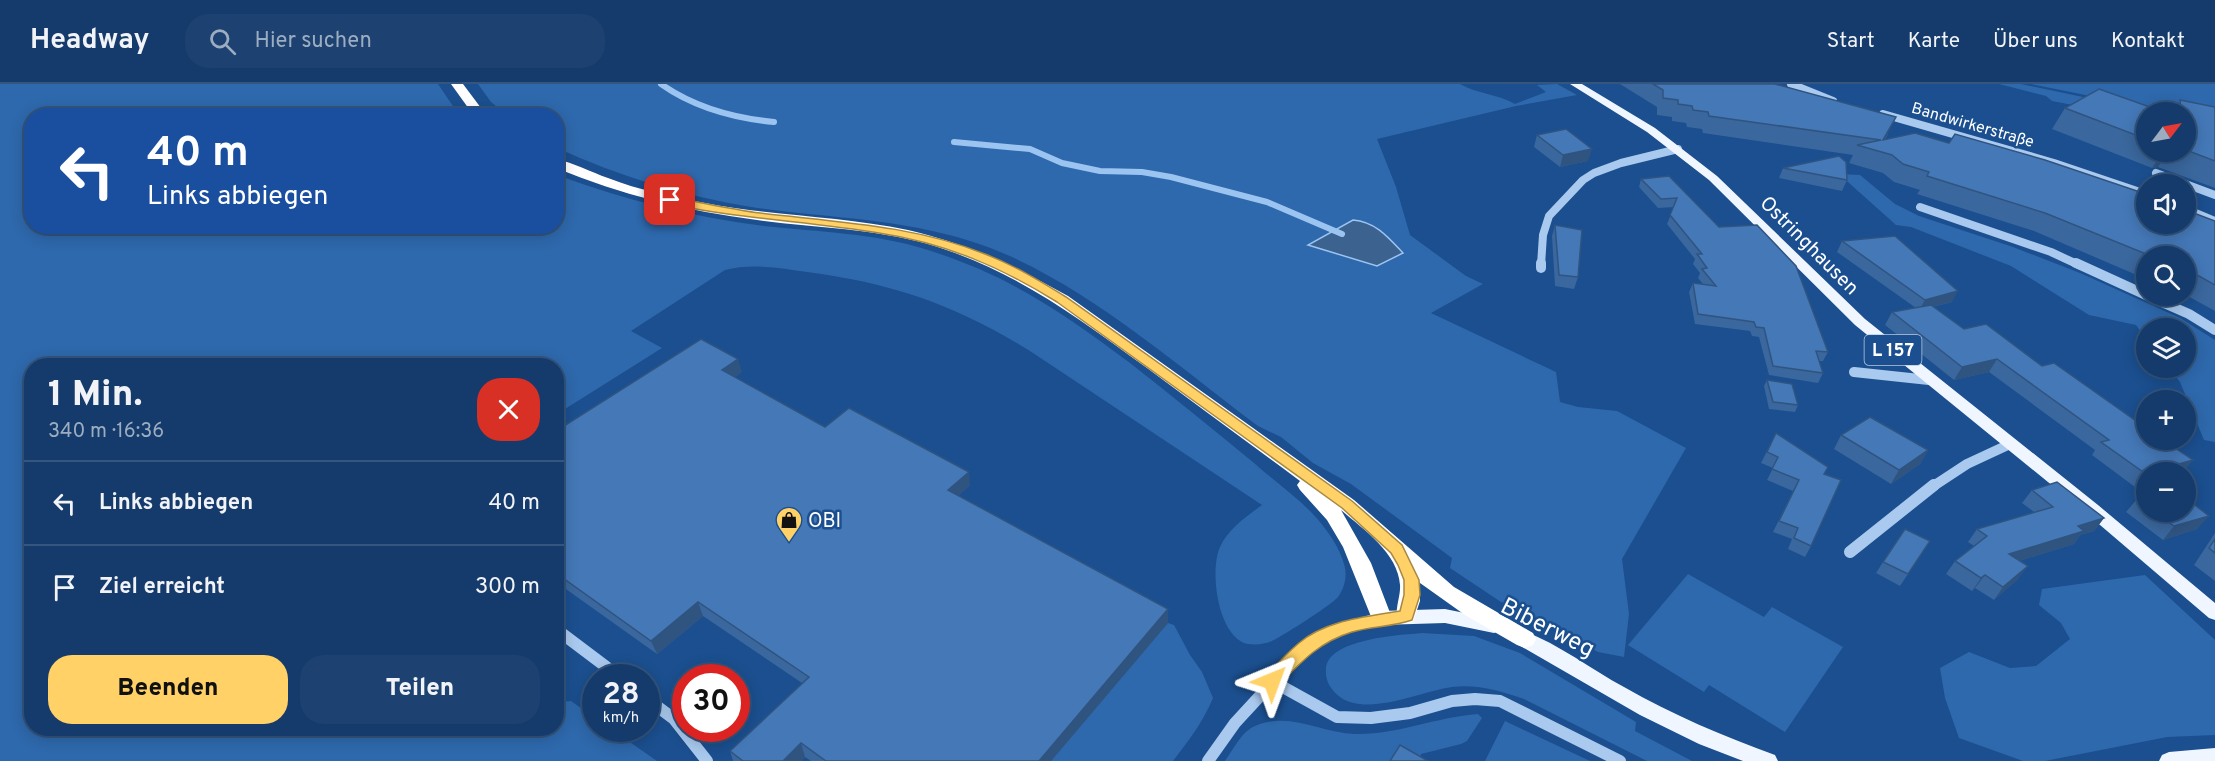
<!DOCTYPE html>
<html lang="de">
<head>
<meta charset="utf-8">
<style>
	body { margin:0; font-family:Overpass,sans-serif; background:#1d4271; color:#f1f3f6; height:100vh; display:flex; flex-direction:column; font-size:22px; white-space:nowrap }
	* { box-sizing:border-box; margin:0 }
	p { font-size:20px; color:#9dadc1 }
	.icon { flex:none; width:33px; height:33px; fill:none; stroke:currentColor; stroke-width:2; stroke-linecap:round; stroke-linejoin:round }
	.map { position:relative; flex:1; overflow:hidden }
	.drawer { position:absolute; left:24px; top:274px; width:540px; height:378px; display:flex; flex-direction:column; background:#143b6b; border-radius:24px; box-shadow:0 3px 15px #0003,0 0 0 2px #33557e }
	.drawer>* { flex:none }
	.top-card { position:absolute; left:24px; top:24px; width:540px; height:126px; border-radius:24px; box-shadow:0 3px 15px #0003,0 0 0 2px #33557e; background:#1a4fa0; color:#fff; overflow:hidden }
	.needle { width:39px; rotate:58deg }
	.buttons { position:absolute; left:2136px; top:18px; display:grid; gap:12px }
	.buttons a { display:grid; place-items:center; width:60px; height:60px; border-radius:50%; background:#143b6b; box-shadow:0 3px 15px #0003,0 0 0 2px #33557e; font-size:30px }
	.speed { position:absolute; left:582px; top:580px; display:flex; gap:12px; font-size:30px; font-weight:700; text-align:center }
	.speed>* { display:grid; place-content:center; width:78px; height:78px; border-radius:50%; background:#143b6b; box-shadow:0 3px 15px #0003,0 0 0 2px #33557e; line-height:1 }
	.speed small { font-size:15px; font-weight:400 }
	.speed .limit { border:9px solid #d22; background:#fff; color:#111 }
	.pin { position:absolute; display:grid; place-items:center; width:51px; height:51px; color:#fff; margin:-26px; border-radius:12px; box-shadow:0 3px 9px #0006 }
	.me { position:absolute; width:66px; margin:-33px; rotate:44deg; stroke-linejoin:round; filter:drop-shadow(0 0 4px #0008) }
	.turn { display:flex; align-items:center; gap:21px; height:126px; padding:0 24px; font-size:27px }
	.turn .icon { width:78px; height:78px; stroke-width:2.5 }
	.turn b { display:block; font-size:42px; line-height:51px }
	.round { display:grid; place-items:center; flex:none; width:63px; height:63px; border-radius:24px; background:#1d4271 }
	.head { display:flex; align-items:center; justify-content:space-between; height:102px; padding:0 24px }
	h1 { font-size:36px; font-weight:800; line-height:45px }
	.button { display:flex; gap:12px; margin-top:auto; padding:12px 24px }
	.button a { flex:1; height:69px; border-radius:24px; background:#ffd166; color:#111; font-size:24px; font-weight:800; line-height:69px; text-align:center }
	.button a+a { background:#1d4271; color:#f1f3f6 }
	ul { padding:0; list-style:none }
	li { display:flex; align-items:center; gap:18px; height:84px; padding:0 24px; border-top:2px solid #33557e }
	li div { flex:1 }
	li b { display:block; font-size:22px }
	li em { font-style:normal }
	header { display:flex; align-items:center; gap:36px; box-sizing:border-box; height:84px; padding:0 30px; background:#143b6b; border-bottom:2px solid #33557e }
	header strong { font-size:28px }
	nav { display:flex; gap:33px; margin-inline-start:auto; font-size:21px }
	.search { width:420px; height:54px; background:#1d4271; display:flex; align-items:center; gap:15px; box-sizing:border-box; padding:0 21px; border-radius:24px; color:#9dadc1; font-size:22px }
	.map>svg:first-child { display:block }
	.green { fill:#2e69ad }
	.water { fill:#3c6290; stroke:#9cc4f0; stroke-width:1.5 }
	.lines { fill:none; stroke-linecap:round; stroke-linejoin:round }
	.stream { stroke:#9cc4f0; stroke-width:6 }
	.minor-far2 { stroke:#a9c9ee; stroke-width:8 }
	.minor-far1 { stroke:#a9c9ee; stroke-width:10 }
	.minor { stroke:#a9c9ee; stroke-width:12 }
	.major { fill:#f0f6ff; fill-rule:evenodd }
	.highway { fill:#fff; fill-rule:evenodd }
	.wall { fill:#3a679d }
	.shaded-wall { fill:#305480 }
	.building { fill:#4478b7; stroke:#305480; stroke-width:1.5 }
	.route { fill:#ffd166; stroke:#a68842; stroke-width:1.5 }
	.labels { text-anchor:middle; stroke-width:5; stroke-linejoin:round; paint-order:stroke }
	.far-street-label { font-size:16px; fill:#fff; stroke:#1b4f8f }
	.shield { fill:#1b4f8f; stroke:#bbcadd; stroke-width:1.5 }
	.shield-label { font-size:18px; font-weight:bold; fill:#fff }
	.street-label { font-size:20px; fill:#fff; stroke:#1b4f8f }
	.poi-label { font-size:20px; fill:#fff; stroke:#1b4f8f; text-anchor:start }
	.near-street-label { font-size:24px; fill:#fff; stroke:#1b4f8f }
</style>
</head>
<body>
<header>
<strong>Headway</strong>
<div class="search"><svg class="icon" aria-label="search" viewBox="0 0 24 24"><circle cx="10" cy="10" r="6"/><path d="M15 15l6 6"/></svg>Hier suchen</div>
<nav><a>Start</a><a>Karte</a><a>Über uns</a><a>Kontakt</a></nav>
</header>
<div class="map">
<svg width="2215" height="677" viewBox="0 0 2215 677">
	<rect width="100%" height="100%" fill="#1b4f8f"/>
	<g class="green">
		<path d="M0,0H438L459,31L32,32V142H556L557,91C625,116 692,133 764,142C819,148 875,149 928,166C1010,192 1062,228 1130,279C1172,312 1213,345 1254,379C1272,395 1293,410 1310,427C1324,441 1341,464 1345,484C1347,494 1344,505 1338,513C1333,520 1281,553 1272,557C1265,560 1256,561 1248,560C1218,554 1209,487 1220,463C1228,445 1247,432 1262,421L1030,267C956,221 892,199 807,188C780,184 751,179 725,186L631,247L662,264L557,330L556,282H32V645H556L557,618L571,617L595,634L596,645H611L657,677H0Z"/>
		<path d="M478,0H1460C1477,10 1498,10 1515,20L1546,8L1537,1L1557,0L1577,11L1516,22L1377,55L1396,103L1410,151L1466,192L1483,200L1431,229L1556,288L1560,318L1578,323L1617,327L1686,364L1622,475L1629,530L1624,573L1598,568L1517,523L1501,518L1450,484L1452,474L1351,400L1313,379L1281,353L1258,342C1173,278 1071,188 970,157C898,134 824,134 751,123C684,112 618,92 557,64L556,32L507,31L491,18Z"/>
		<path d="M1999,0H2021L2154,28H2146L2135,33L2052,17L2046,12Z"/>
		<path d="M2031,0H2215V37L2186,28H2170Z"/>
		<path d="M1839,90L1860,91L1895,120L1919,132L2013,163L2080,189L2180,234L2215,256V358L2204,356L2180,298L2169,284H2186V244H2146V255L2136,241L2089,231L2011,182L1911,143L1896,141Z"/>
		<path d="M1688,490L1764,533L1772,523L1843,563L1785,648L1709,601L1704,608L1628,561Z"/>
		<path d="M2145,491L2215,556V651L2167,653L2045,677H2023L1959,654L1945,614L1940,584L1969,568L2010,584L2036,582L2070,555L2061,539L2039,521L2042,505Z"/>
		<path d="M1168,539L1174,541L1190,571L1202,588L1213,614C1203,638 1189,656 1173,677H1051Z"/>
		<path d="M1422,549L1474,552L1520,569L1636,638L1635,647L1692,677H1647L1524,615C1501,607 1477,600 1452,603C1422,607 1368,633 1340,613C1331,606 1325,597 1326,586C1326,555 1399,551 1422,549Z"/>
		<path d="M1478,630L1482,634L1467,657L1461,660L1421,670L1419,677H1225C1233,666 1242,647 1255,642C1290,627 1320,649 1355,650C1397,651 1436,633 1478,630Z"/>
		<path d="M1505,637L1590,677H1485Z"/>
	</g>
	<path class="water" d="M1353,136C1376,138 1388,153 1403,169L1377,182L1308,161Z"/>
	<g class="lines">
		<g class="stream">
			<path d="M661,0C695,24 733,34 774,38"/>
			<path d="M954,58L1030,65L1062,79L1100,87L1142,88L1171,93L1267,118L1342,150"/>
		</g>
		<g class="minor-far2">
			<path d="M1791,0L1833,17"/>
			<path d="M1883,30L2054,79L2146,110"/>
			<path d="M2156,89L2215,111"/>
			<path d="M1920,123L2051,168L2079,181"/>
			<path d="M2186,125L2215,137"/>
			<path d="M1541,181L1543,151L1549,132L1583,96L1594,89L1621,79L1678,65"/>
		</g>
		<g class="minor-far1">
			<path d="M2076,179L2146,211"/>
			<path d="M1541,184V179"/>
			<path d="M2148,212L2189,230L2215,246"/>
			<path d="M1854,288L1929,296"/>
			<path d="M1932,403L1967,380L2010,360"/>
		</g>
		<g class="minor">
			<path d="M1850,468L1934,401"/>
			<path d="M556,545L621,594"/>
			<path d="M1272,597L1337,633L1371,634L1410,629L1452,617L1475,615L1500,617L1620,677"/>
			<path d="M646,614L674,635L707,677"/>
			<path d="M1208,677L1235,639L1304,564L1334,547L1381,534"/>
		</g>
		<g class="major">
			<path d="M1570,0H1582L1655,44L1717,92L1865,235L2098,421L2215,519V536L2209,534L2086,429L1855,241L1709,96L1647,48Z"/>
			<path d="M1445,525L1494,535L1500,537L1503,542L1500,547L1494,549L1445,539L1381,541L1375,539L1372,534L1375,529L1381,527Z"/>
			<path d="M1516,544C1555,557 1589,584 1624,603C1673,631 1723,652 1775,671L1778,677H1743L1699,660L1640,631L1510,556L1507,551L1510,546Z"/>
			<path d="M2215,664V677H2159L2162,671L2169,668Z"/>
		</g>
		<g class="highway">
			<path d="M451,0H463L487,32H474Z"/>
			<path d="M556,75C574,79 591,88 608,94C639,106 672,113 705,119C772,132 841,132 908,146C965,159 1017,183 1068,212L1354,416L1454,503L1533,549L1536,555L1533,561L1525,564L1517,561L1465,531L1420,499V517L1413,538L1406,540L1399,538C1393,528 1401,513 1400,501C1398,469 1364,446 1341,426L1371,479L1392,534L1388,540L1381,542L1374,540L1343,463L1327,436L1300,406L1297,401L1300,397C1249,359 1198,322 1147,284C1075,232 1015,186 928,160C872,144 814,144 757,136C688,127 621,111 556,84Z"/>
		</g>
	</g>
	<g class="wall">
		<path d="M1620,0H1775L1888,50L1885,56L2215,137V227L2186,211V172H2146V195L2034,147L1917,110L1920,106L1894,98L1883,89L1849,79L1853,71L1703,49L1702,45L1687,43L1686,39L1672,37V33L1657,31V23Z"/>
		<path d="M2180,16L2215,23V104L2158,83L2152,84L2052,45L2065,24L2146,28V68H2186V28H2171Z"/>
		<path d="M1537,51L1588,77L1560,83L1534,63Z"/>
		<path d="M1783,84L1847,96L1842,107L1779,94Z"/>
		<path d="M1669,92L1828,268L1823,277H1819L1823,289L1818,299L1769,291L1759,253L1752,252L1750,247L1695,240L1689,208L1693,199L1703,200L1698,194L1700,189L1693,180L1695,175L1667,140L1674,123L1658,124L1639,103L1641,95Z"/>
		<path d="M1555,141L1578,193L1574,205L1555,202L1552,152Z"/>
		<path d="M1842,157L1952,218L1932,223L1964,245L2042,282L2146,344V400L2135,403L2092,371L2095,366L1989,288L1954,296L1885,241L1892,228L1916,224L1837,168Z"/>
		<path d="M742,288L735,293L825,343L970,401L958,412L1168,525V539L1051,677H811L805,673L801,677H733L730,667L802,599L703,532L657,570L556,498V347Z"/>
		<path d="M1767,296L1798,321L1795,328L1769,325L1764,302Z"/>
		<path d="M1776,349L1824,390L1811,462L1805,473L1788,465L1792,455L1773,448L1793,407L1767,396L1773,384L1761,379Z"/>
		<path d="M1841,351L1928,366L1920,380L1891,400L1834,365Z"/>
		<path d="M2032,406L2104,434L2094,447L2080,451L2074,460L2019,477L2018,495L1994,516L1975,504L1972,507L1946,490L1955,477L1974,462L1968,458L1977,445L2034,428L2022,419Z"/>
		<path d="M2146,412V428H2186L2197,445L2163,456L2126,428L2137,415Z"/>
		<path d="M2215,449V497L2194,481Z"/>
		<path d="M1930,457L1900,502L1876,489L1883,478Z"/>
	</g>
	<g class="shaded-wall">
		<path d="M1896,33L1888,50L1878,67L1883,56Z"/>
		<path d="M1592,65L1588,77L1560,83L1563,71Z"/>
		<path d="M2163,68H2168L2158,83L2152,84Z"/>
		<path d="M1958,207L1952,218L1919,226L1925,216Z"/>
		<path d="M738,275L742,288L725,300L722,286Z"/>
		<path d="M1997,275L1989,288L1954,296L1962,283Z"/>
		<path d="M1928,366L1920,380L1891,400L1899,386Z"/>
		<path d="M2193,376L2183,388H2151Z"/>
		<path d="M969,388L970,401L950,420L948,406Z"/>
		<path d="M2146,390V400L2135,403Z"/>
		<path d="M2209,432L2197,445L2163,456L2174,442Z"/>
		<path d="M2104,434L2094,447L2080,451L2074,460L1999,483L2009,470L2078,442Z"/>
		<path d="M2028,482L2018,495L1994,516L2003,503Z"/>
		<path d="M1985,491L1975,504L1972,507L1981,494Z"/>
		<path d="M698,518L703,532L657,570L651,557Z"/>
		<path d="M1168,525V539L1051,677H1039Z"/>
		<path d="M801,659L805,673L801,677H783Z"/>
	</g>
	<g class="building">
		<path d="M1653,0H1775L1896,33L1883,56L1915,49L1949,59L1955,50L2045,76L2146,110V140H2186V126L2215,137V201L2199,192L2186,187V172H2151L2045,129L1927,92L1929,88L1903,80L1892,71L1857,61L1881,56L1709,32L1708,28L1693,26L1692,22L1678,20V16L1663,14V6Z"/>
		<path d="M2099,5L2164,28H2146V55L2065,24Z"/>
		<path d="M2180,16L2215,23V77L2186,66V28H2181Z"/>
		<path d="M1566,45L1592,65L1563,71L1537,51Z"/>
		<path d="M1839,72L1846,78L1847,96L1783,84Z"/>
		<path d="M1669,92L1719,143L1757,141L1796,182L1828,268L1816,267L1823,289L1773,282L1764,244L1756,243L1754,238L1698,230L1693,199L1716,202L1702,185L1707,184L1697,170H1702L1670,131L1677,114L1661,115L1641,95Z"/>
		<path d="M1555,141L1582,146L1578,193L1559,191Z"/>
		<path d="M1895,152L1958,207L1925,216L1842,157Z"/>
		<path d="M1931,221L1964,245L1986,240L2042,282L2054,279L2146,344V356H2163L2193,376L2151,388H2146V390L2101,358L2109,356L1997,275L1962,283L1892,228Z"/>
		<path d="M701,255L738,275L722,286L825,343L849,324L969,388L948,406L1168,525L1039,677H826L801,659L783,677H743L730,667L809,593L698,518L651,557L556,489V347Z"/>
		<path d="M1767,296L1792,300L1798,321L1773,318Z"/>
		<path d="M1870,333L1928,366L1899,386L1841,351Z"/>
		<path d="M1776,349L1828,383L1824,390L1841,396L1811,462L1794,454L1798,444L1779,437L1799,396L1772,385L1778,373L1767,368Z"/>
		<path d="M2057,398L2104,434L2078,442L2084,447L2009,470L2028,482L2003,503L1985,491L1981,494L1955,477L1987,452L1977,445L2053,423L2032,406Z"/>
		<path d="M2146,412V421L2137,415Z"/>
		<path d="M2186,414L2209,432L2174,442L2155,428H2186Z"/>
		<path d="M1905,445L1930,457L1908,490L1883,478Z"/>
		<path d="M2215,455V469L2209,464Z"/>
		<path d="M1400,661L1428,677H1390Z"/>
	</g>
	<path class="route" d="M670,113C700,118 730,125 760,129C836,138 913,141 985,170C1014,181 1040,197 1066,213L1352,417L1402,461L1419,496L1420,511L1412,536C1393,543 1371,542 1352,548C1319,558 1301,578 1278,602L1272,604L1266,602L1263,597L1266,592C1276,581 1287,569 1299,559C1326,536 1366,533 1400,527L1404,511V496L1398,481L1391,469L1342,424L1057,218C1001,183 945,159 879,149C808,137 736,135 666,119L664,116Z"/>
	<defs>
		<g id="shop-pin" transform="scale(1.35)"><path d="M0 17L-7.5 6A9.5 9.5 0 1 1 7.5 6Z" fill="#ffd166" stroke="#1b4f8f"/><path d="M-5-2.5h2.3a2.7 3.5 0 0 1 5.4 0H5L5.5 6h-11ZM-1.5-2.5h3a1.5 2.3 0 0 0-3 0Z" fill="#111"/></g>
	</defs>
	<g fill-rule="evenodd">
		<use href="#shop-pin" x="789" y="436"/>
	</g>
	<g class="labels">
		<g class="far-street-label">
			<text transform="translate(1973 40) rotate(16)" y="6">Bandwirkerstraße</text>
		</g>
		<rect class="shield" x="1864.5" y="251" width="57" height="30" rx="4.5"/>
		<g class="shield-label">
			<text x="1893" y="272">L 157</text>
		</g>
		<g class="street-label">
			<text transform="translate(1810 161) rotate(45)" y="7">Ostringhausen</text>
		</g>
		<g class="poi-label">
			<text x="808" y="443">OBI</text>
		</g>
		<g class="near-street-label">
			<text transform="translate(1548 543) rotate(27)" y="8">Biberweg</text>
		</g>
	</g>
</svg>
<div class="buttons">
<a><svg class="needle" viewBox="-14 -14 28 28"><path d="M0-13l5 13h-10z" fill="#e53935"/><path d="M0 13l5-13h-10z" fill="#9dadc1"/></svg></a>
<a><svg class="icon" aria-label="sound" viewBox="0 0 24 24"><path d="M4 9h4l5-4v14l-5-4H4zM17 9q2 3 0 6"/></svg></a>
<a><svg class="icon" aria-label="search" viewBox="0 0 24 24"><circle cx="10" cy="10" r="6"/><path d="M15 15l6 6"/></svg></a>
<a><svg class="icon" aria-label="layers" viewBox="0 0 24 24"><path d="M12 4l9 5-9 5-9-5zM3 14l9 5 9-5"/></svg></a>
<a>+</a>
<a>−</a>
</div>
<div class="speed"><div>28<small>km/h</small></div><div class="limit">30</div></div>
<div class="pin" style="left:670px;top:116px;background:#d93025"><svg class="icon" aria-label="arrive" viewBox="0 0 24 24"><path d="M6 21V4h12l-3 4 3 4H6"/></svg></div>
<svg class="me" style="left:1272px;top:597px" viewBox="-20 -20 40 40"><path d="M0-17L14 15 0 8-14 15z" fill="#ffd166" stroke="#fff" stroke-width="4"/></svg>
<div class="top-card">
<div class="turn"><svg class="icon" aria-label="left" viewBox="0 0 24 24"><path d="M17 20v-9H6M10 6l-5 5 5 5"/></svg><div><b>40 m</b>Links abbiegen</div></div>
</div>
<section class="drawer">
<div class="head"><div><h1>1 Min.</h1><p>340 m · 16:36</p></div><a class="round" style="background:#d93025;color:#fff"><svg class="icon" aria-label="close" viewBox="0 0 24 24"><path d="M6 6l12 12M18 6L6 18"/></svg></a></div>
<ul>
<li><svg class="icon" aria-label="left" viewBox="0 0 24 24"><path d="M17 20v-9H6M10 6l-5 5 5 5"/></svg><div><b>Links abbiegen</b></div><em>40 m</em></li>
<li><svg class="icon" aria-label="arrive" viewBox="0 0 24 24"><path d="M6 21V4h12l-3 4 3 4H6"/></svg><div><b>Ziel erreicht</b></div><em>300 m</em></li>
</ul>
<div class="button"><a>Beenden</a><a>Teilen</a></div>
</section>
</div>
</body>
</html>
